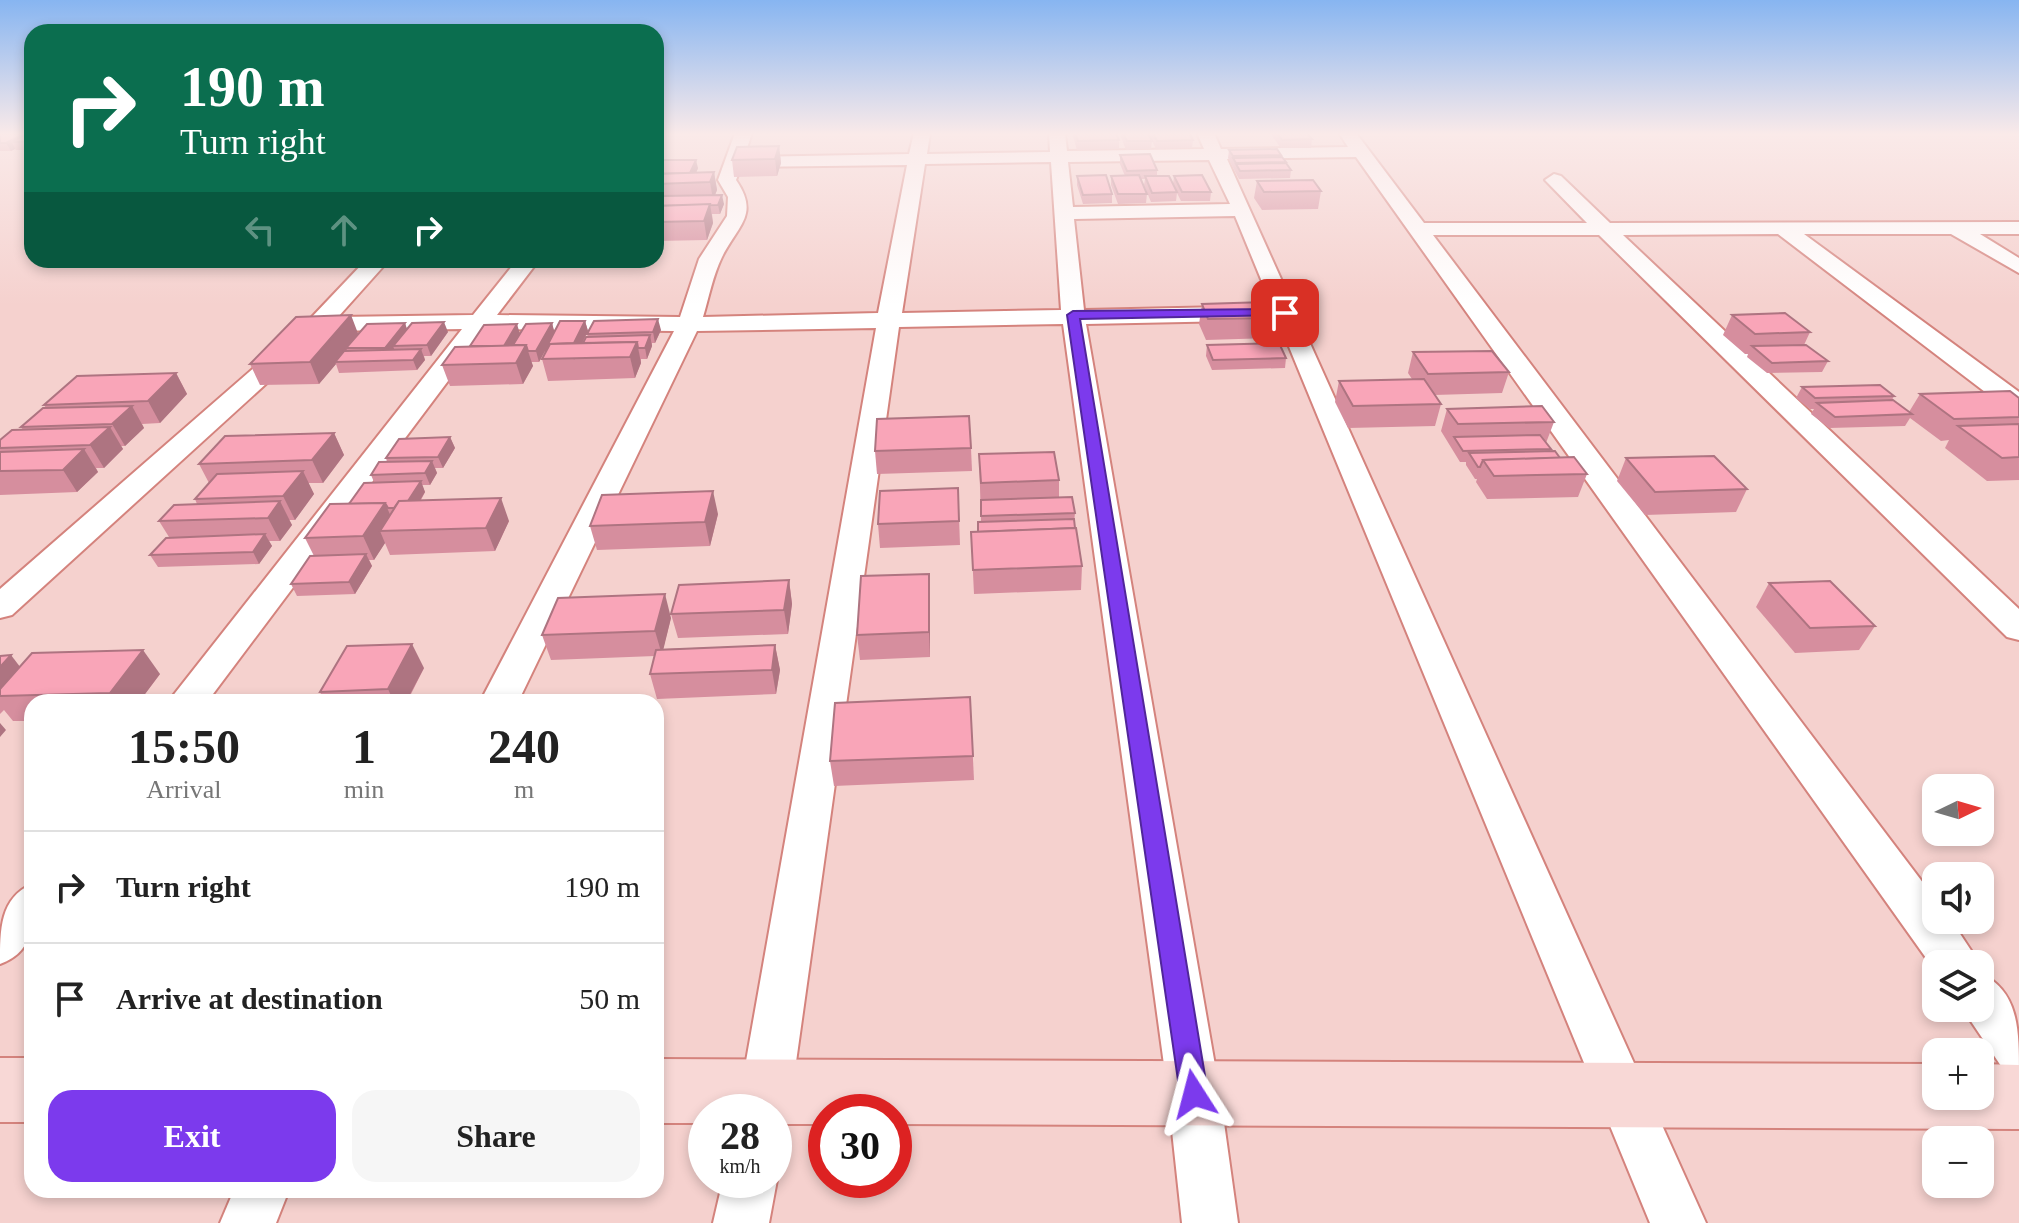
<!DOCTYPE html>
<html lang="en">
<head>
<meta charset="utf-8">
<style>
	body { margin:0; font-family:Georgia,serif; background:#f6f6f6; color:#222; height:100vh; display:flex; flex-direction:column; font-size:30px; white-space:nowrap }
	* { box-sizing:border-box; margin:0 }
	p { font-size:26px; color:#767676 }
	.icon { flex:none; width:44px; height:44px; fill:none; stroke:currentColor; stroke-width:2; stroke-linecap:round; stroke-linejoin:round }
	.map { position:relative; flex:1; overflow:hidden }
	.drawer { position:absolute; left:24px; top:694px; width:640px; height:504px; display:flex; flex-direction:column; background:#fff; border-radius:24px; box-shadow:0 4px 12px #0003 }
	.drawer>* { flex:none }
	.hud { position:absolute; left:24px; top:24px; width:640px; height:244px; border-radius:24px; box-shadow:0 4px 12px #0003; background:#0b6e4f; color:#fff; overflow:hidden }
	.needle { width:52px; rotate:85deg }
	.controls { position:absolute; left:1922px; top:774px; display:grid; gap:16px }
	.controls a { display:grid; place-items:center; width:72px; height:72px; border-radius:16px; background:#fff; box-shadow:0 4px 12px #0003; font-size:40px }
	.speed { position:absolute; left:688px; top:1094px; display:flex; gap:16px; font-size:40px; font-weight:700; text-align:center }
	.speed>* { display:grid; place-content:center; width:104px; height:104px; border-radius:50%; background:#fff; box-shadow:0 4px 12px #0003; line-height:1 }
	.speed small { font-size:20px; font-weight:400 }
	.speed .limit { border:12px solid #d22; background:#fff; color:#111 }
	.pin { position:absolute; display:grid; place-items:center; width:68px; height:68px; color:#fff; margin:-34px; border-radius:16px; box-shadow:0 4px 12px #0006 }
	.me { position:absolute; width:88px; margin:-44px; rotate:351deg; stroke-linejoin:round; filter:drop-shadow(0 0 6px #0008) }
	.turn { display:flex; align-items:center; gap:28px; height:168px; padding:0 24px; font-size:36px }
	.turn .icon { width:104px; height:104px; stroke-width:2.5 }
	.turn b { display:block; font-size:56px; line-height:68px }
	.lanes { display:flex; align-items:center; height:76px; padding:0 24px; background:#0003; justify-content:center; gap:40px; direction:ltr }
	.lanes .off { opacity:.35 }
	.eta { display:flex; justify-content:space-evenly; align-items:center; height:136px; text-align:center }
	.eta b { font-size:48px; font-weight:600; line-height:56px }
	.button { display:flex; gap:16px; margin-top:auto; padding:16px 24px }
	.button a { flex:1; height:92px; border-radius:24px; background:#7c3aed; color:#fff; font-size:32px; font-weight:600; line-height:92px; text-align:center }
	.button a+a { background:#f6f6f6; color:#222 }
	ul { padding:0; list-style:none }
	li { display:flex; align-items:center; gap:24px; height:112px; padding:0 24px; border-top:2px solid #e0e0e0 }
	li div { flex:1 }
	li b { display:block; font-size:30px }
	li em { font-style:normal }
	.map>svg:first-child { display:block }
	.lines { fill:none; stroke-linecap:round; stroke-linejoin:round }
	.street-casing { stroke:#d4837d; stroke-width:4 }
	.secondary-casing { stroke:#d4837d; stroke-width:4 }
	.street { fill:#fff; fill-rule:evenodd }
	.secondary { fill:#f8d8d6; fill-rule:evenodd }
	.wall { fill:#d68e9e }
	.shaded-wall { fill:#ae7481 }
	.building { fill:#f9a5b8; stroke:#ae7481; stroke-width:2 }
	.route { fill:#7c3aed; stroke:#51269a; stroke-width:2 }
</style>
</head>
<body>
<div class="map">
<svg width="2019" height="1223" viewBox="0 0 2019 1223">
	<rect width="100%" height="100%" fill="#f5d1ce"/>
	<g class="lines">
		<g class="street-casing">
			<g id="street">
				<path d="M735,133H752L744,157L909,154L914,133H930L927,154L1050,152L1049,133H1065L1067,151L1204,149L1197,133H1214L1221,149L1348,147L1339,133H1356L1424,223H1587L1545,180L1554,174L1561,176L1610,223L2019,222V234H1980L2019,258V273L1951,234H1804L2019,392V413L2010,411L1778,234L1623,235L2019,609V640L2007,637L1599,235H1433L1936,900V920H1951L1980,964V965L1936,964V972L1356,157L1227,159L1706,1223H1650L1278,320L1086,324L1220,1094L1238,1223H1182L1168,1094L1063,324L899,327L789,1112L781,1130L774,1133V1112H737L876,328L697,331L518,702H480L674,331L487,329L207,702H168L462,329L324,331L12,615L0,618V589L310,319L366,260H389L338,317L473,315L517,260H539L497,315L680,317L699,259L727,216L728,197L718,180ZM1209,160L1230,204L1073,207L1068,162ZM1051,162L1061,310L902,313L925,164ZM907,165L878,313L703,317C709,297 713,275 722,257C738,225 760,215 736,180L741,167ZM1235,216L1272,306L1084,310L1074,219Z"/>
				<path d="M32,884C32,919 38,950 0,964C0,929 0,898 32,884Z"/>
				<path d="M1980,973C2019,991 2019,1030 2019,1072L2001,1066L1962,1008H1980Z"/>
				<path d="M774,1172L777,1180L769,1223H713L723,1180H774Z"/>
				<path d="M234,1190H289L276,1223H220Z"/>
			</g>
		</g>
		<g class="secondary-casing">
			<g id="secondary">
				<rect x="0" y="1058" width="32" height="64"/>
				<path d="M656,1059L1936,1064V1096H1980V1064L2019,1065V1129L894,1124V1112H826V1124H774V1112H706V1123H656Z"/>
			</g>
		</g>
		<use href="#street" class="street"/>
		<use href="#secondary" class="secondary"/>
	</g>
	<g class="wall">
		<path d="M32,133V150H16L15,149L11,151H0V134H24V135Z"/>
		<path d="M1072,133H1116L1119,140V149L1077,150Z"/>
		<path d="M1121,133H1148L1152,141L1151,149L1126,150L1121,137Z"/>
		<path d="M1151,133H1189L1193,140L1192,148L1156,149L1150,137Z"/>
		<path d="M1272,133H1307L1312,139L1311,148H1281L1272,136Z"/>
		<path d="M779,146L781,163L777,176L734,177L732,160Z"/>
		<path d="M1229,150L1281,155V157L1291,170L1290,178L1239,179L1228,158Z"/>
		<path d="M1120,155L1157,170V176L1173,184L1174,176L1211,192L1210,201H1181L1177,193L1176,201L1151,202L1144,185L1145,179H1141L1147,194L1146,203L1118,204L1111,185V176H1125L1120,164Z"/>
		<path d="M656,162L698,168L696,173L714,172L717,190L715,195L724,204L720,214H712L713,223L707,240L656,241V206H658L660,201H656Z"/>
		<path d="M1077,176L1112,194V203L1083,204L1077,185Z"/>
		<path d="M1257,181L1321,191L1318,209L1262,210L1254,198Z"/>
		<path d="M1202,304L1274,318L1271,338L1206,340L1199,324Z"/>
		<path d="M1732,315L1810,332L1804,345L1828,361L1822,372L1767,373L1747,357L1748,354H1745L1723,335Z"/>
		<path d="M585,321L588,331L582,343L588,337L587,334L661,330L655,343H652V346L647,359H641V363L635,378L548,381L542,359L545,351L539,362H531L533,366L523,384L450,386L442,365L470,346L552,323L554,332Z"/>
		<path d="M405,323L407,329L448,332L431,356H424L425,360L417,370L339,373L336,364L319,384L260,385L250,364Z"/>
		<path d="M1207,345L1286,358L1285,368L1212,370L1206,356Z"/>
		<path d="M1413,352L1509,372L1502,393L1434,395L1441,404L1435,426L1348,428L1335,402L1339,381L1412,379L1408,373Z"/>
		<path d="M176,373L187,394L160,423L142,424L144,428L125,446H121L123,449L104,468H96L98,472L77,492L0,495V440L23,430L21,427L46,408L44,405Z"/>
		<path d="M1802,387L1894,396L1892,400L1909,412L1920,394L2019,398V480L1987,481L1945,448L1949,440L1941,441L1910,418L1905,426L1829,428L1811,414L1814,409H1810L1796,398Z"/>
		<path d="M1447,409L1554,422L1546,443L1551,449L1550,451L1587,474L1578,497L1487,499L1476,482L1477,479H1475L1466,465V462H1460L1441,431Z"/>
		<path d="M334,433L344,455L323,483H308L314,494L295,520H289L292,525L280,541H269L272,546L259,564L158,567L150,555L169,537L159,521L197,504L195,499L209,483L199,464Z"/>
		<path d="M450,437L455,448L443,468H435L437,473L430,485H422L425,492L421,500L509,521L495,551L390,555L385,543L374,560H369L372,566L355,594L297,596L291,584L314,556L305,538L374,482L371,475L387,462L386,458Z"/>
		<path d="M971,448L972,471L877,474L875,451Z"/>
		<path d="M979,454L1059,480V498L1075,513L1074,523L1082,566L1081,590L974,594L971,532H978L981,521Z"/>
		<path d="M1626,458L1747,489L1736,512L1645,515L1617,481Z"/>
		<path d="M958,488L960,545L880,548L878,524Z"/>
		<path d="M718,514L710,546L597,550L590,526Z"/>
		<path d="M789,580L792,604L788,634L678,638L671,614Z"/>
		<path d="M1769,583L1875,626L1859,650L1795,653L1756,607Z"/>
		<path d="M930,598V657L860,660L857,635Z"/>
		<path d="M671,618L663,649L775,645L780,670L776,694L657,699L650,674L655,656L551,660L542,635Z"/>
		<path d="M0,656L20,667L160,674L139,702H32V721H13L4,710L0,714Z"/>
		<path d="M424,668L408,700L431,699L433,702H325L320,692Z"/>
		<path d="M970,697L974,780L834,786L830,761Z"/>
	</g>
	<g class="shaded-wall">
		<path d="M24,134L28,141L12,142L15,149L11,151L6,143Z"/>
		<path d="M779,146L781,163L777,176L775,159Z"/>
		<path d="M696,160L698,168L692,183L690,174Z"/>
		<path d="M714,172L717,190L713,200L710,182Z"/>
		<path d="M722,195L724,204L720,214L718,205Z"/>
		<path d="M710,204L713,223L707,240L704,221Z"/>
		<path d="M351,315L359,336L346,348L347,350L337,362H335L336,364L319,384L310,362Z"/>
		<path d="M658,319L661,330L655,343L653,332Z"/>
		<path d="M585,321L588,331L574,360L571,349Z"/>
		<path d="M444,322L448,332L431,356L427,345Z"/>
		<path d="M405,323L408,333L393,346L395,351L389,358L385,348Z"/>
		<path d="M552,323L555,334L545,350V351L539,362L536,351Z"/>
		<path d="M517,324L520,334L503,362L500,352Z"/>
		<path d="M650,335L652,346L647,359L645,348Z"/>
		<path d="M637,342L641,363L635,378L630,357Z"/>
		<path d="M526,345L533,366L523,384L516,363Z"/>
		<path d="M421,349L425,360L417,370L413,360Z"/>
		<path d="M176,373L187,394L160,423L148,401Z"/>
		<path d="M132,406L144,428L125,446L112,424Z"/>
		<path d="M110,427L123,449L104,468L90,445Z"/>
		<path d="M334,433L344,455L323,483L312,460Z"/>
		<path d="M450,437L455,448L443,468L438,457Z"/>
		<path d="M84,449L98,472L77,492L63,470Z"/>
		<path d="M432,461L437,473L430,485L425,473Z"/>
		<path d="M303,471L314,494L295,520L283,496Z"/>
		<path d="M421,481L425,492L409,519L404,507Z"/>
		<path d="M713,491L718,514L710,546L705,522Z"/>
		<path d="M501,498L509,521L495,551L486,528Z"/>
		<path d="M280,501L292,525L280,541L268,518Z"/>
		<path d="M385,503L395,526L380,531L385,543L374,560L363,536Z"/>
		<path d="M265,534L272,546L259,564L253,552Z"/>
		<path d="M366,554L372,566L355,594L349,582Z"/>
		<path d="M929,574L930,598V657L929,632Z"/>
		<path d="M789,580L792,604L788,634L784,610Z"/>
		<path d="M665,594L671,618L662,655L655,631Z"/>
		<path d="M412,644L424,668L406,702H394L388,689Z"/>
		<path d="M775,645L780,670L776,694L772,670Z"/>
		<path d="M143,650L160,674L139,702H116L110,693Z"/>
		<path d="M11,655L30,680L0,696V667Z"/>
		<path d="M0,723L6,730L0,737Z"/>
	</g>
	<g class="building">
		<path d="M28,133H32V141L12,142Z"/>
		<path d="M1075,133H1116L1119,140L1078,141Z"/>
		<path d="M1123,133H1148L1152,141H1127Z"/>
		<path d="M1153,133H1189L1193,140L1157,141Z"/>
		<path d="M1277,133H1307L1312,139L1282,140Z"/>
		<path d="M0,134H24L6,143H0Z"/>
		<path d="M779,146L775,159L732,160L737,147Z"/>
		<path d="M1277,149L1281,155L1233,156L1229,150Z"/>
		<path d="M1150,154L1157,170L1127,171L1120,155Z"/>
		<path d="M1282,157L1286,162L1236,163L1233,158Z"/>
		<path d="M657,160H696L690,173L656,174Z"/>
		<path d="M1286,163L1291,170L1240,171L1236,164Z"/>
		<path d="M714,172L710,182L656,184V174Z"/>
		<path d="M1106,175L1112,194L1083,195L1077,176Z"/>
		<path d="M1139,175L1147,194H1118L1111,176Z"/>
		<path d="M1202,175L1211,192H1182L1174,176Z"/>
		<path d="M1145,176H1169L1177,192L1152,193Z"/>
		<path d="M1313,180L1321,191L1264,192L1257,181Z"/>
		<path d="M722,195L718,205L658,206L662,196Z"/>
		<path d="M710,204L704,221L656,222V206Z"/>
		<path d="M1266,302L1274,318L1208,319L1202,304Z"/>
		<path d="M1785,313L1810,332L1755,334L1732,315Z"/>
		<path d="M351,315L310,362L250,364L296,317Z"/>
		<path d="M658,319L653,332L587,334L594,321Z"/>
		<path d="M560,321H585L574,343L550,344L547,350H545Z"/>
		<path d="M444,322L427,345L393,346L412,323Z"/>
		<path d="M405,323L385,348H346L367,324Z"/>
		<path d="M552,323L536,351H528L526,345H513L526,324Z"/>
		<path d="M517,324L504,346H470L484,325Z"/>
		<path d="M650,335L645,348H638L637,342L583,343L586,337Z"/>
		<path d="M637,342L630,357L542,359L550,344Z"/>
		<path d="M1279,343L1286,358L1213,360L1207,345Z"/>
		<path d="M526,345L516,363L442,365L455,347Z"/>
		<path d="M1806,345L1828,361L1772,363L1752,346Z"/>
		<path d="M421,349L413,360L335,362L344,351Z"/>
		<path d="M1492,351L1509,372L1428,374L1413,352Z"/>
		<path d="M176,373L148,401L44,405L77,376Z"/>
		<path d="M1424,379L1441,404L1353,406L1339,381Z"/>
		<path d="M1880,385L1894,396L1815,398L1802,387Z"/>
		<path d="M2010,391L2019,398V417L1954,419L1920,394Z"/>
		<path d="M1893,400L1912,414L1835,417L1817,403Z"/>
		<path d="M132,406L112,424L21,427L43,408Z"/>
		<path d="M1542,406L1554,422L1458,424L1447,409Z"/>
		<path d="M969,416L971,448L875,451L877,419Z"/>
		<path d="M2019,424V457L2002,458L1958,426Z"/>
		<path d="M110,427L90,445L0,448V440L12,430Z"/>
		<path d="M334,433L312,460L199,464L225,436Z"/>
		<path d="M1540,435L1551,449L1463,451L1454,437Z"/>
		<path d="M450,437L438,457L386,458L399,439Z"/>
		<path d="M84,449L63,470L0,471V452Z"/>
		<path d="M1555,451L1560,458L1483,460L1480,467H1478L1469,453Z"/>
		<path d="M1054,452L1059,480L981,483L979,454Z"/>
		<path d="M1714,456L1747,489L1655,492L1626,458Z"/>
		<path d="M1574,457L1587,474L1494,476L1483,460Z"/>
		<path d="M432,461L425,473L371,475L379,462Z"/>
		<path d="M303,471L283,496L195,499L217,474Z"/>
		<path d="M421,481L408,501H399L394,508H388L385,503L349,504L364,483Z"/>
		<path d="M958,488L959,521L878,524L880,491Z"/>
		<path d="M713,491L705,522L590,526L602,495Z"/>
		<path d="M1072,497L1075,513L981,516V500Z"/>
		<path d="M501,498L486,528L380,531L399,501Z"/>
		<path d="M280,501L268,518L159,521L174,505Z"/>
		<path d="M385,503L363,536L305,538L330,504Z"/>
		<path d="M1074,519L1075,528L978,532V522Z"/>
		<path d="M1076,528L1082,566L973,570L971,532Z"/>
		<path d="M265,534L253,552L150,555L166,538Z"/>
		<path d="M366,554L349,582L291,584L310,556Z"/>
		<path d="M929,574V632L857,635L861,576Z"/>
		<path d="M789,580L784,610L671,614L679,585Z"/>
		<path d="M1830,581L1875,626L1810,628L1769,583Z"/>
		<path d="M665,594L655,631L542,635L558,598Z"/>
		<path d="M412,644L388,689L320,692L347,646Z"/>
		<path d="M775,645L772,670L650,674L656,650Z"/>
		<path d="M143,650L110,693L0,696V689L32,653Z"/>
		<path d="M11,655L0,667V656Z"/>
		<path d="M970,697L973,756L830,761L835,703Z"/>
		<path d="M431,699L430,702H346Z"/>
	</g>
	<linearGradient id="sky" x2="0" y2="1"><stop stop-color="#87b5f1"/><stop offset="0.44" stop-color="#faeae9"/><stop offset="1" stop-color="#faeae9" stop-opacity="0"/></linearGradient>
	<rect width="2019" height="305" fill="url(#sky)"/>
	<path class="route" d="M1285,309L1289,310V315L1080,319L1208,1094L1204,1104L1194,1108L1184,1104L1180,1094L1067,315L1073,311Z"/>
</svg>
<div class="controls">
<a><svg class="needle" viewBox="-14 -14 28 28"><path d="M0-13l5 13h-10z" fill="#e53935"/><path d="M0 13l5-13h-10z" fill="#767676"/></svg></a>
<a><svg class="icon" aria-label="sound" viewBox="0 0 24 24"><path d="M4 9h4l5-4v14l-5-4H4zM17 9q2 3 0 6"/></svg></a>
<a><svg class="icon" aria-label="layers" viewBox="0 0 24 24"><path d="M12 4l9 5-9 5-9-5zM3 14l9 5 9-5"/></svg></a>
<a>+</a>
<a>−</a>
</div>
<div class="speed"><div>28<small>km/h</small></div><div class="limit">30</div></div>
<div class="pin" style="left:1285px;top:313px;background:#d93025"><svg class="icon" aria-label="arrive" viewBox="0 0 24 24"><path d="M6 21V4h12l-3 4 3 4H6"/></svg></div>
<svg class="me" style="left:1194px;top:1094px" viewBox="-20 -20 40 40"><path d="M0-17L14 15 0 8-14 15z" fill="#7c3aed" stroke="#fff" stroke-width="4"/></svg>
<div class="hud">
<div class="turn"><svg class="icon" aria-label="right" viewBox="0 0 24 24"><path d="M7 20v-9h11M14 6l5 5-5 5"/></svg><div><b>190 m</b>Turn right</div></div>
<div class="lanes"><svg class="icon off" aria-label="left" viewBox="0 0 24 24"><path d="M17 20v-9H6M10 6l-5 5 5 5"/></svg><svg class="icon off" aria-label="ahead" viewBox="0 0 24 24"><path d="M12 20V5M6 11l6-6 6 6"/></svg><svg class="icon" aria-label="right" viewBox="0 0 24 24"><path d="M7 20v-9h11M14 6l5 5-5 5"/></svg></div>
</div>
<section class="drawer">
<div class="eta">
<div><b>15:50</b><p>Arrival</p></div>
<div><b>1</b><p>min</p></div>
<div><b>240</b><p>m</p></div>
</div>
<ul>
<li><svg class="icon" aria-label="right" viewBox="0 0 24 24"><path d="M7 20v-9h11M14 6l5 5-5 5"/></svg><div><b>Turn right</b></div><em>190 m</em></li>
<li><svg class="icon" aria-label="arrive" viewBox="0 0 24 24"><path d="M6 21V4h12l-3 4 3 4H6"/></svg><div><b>Arrive at destination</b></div><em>50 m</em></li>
</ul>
<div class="button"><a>Exit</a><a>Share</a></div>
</section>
</div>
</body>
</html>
